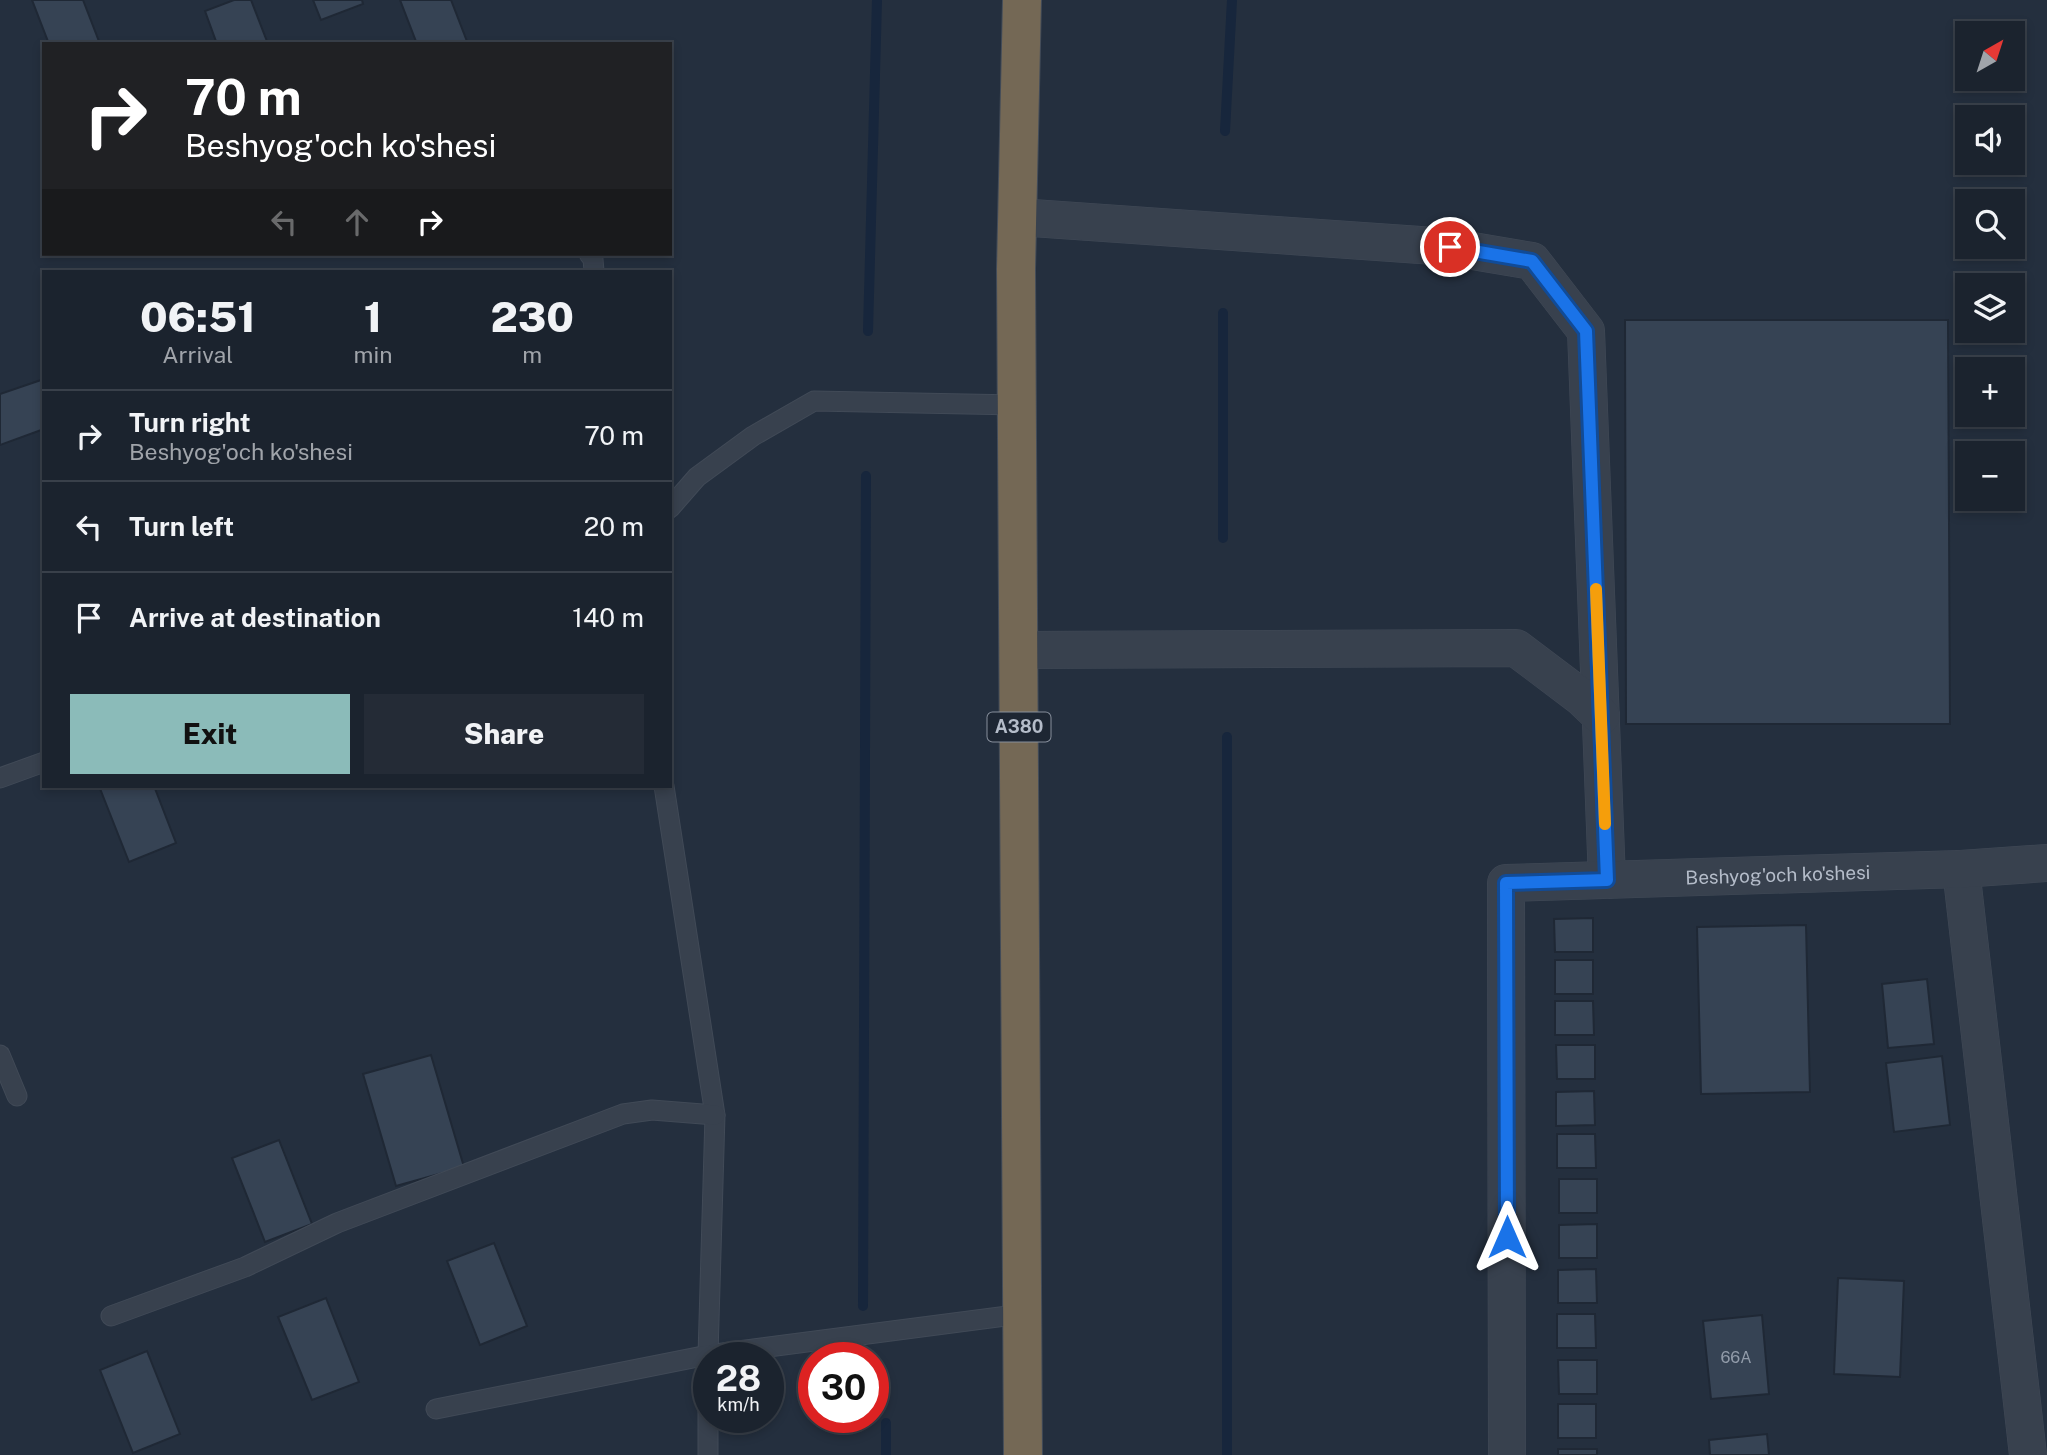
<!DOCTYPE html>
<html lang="en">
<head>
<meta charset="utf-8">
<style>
	body { margin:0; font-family:"Public Sans",sans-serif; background:#242b36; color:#f1f3f6; height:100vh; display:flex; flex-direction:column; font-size:26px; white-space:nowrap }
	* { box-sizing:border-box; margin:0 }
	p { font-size:23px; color:#a0a4aa }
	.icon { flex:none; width:38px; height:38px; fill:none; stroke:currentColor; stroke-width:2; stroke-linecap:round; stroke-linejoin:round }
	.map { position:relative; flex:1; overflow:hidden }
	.details { position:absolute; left:42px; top:270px; width:630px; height:518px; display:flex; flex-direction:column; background:#1b232e; border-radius:0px; box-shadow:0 4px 10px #0003,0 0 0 2px #39404a }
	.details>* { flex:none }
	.top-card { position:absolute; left:42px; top:42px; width:630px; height:214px; border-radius:0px; box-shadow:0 4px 10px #0003,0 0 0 2px #39404a; background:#202124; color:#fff; overflow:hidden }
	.needle { width:46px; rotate:39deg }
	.buttons { position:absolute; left:1955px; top:21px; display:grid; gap:14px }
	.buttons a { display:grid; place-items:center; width:70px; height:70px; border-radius:0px; background:#1b232e; box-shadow:0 4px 10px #0003,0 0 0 2px #39404a; font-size:35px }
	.speed { position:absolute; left:693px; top:1342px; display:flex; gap:14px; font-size:35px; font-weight:700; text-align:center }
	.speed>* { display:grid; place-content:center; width:91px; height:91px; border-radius:50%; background:#1b232e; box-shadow:0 4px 10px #0003,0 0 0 2px #39404a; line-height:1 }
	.speed small { font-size:18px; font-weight:400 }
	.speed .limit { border:10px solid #d22; background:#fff; color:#111 }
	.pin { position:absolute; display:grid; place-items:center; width:60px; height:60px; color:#fff; margin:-30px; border:4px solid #fff; border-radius:50%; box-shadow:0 2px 7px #0007 }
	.me { position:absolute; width:77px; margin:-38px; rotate:0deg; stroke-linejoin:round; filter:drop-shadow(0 0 5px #0008) }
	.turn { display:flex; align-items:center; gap:24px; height:147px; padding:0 28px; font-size:32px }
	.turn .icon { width:91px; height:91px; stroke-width:2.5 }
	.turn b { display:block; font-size:49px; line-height:60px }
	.lanes { display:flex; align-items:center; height:66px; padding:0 28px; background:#0003; justify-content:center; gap:35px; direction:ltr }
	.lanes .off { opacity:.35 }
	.eta { display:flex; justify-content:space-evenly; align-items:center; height:119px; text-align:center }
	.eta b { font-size:42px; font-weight:800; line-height:49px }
	.cta { display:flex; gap:14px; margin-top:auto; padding:14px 28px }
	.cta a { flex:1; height:80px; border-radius:0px; background:#8bbbb9; color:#111; font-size:28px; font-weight:800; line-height:80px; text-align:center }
	.cta a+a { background:#242b36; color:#f1f3f6 }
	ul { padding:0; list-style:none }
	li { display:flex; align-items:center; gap:21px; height:91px; padding:0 28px; border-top:2px solid #39404a }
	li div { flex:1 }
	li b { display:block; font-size:26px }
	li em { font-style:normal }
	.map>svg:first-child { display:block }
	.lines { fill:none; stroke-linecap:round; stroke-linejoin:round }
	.stream { stroke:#17263c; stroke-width:10 }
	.building { fill:#364354; stroke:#1f2835; stroke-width:2 }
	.lane-casing { stroke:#414a57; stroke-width:21 }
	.street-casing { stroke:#414a57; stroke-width:38 }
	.highway-casing { stroke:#434c59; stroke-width:40 }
	.lane { stroke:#38414e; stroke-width:19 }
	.street { stroke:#38414e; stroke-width:37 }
	.highway { stroke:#746855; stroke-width:38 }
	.route-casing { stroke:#114b97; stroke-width:18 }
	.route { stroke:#1a73e8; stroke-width:12 }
	.slow { stroke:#f59e0b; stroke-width:12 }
	.labels { text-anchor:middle; stroke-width:7; stroke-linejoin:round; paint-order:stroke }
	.number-label { font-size:16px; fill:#929caa }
	.shield { fill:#1d2633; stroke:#878f9c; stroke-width:2 }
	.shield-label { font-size:18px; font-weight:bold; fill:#b4bcc9 }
	.street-label { font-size:19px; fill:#b4bcc9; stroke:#1d2633 }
</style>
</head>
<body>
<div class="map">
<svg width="2047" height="1455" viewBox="0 0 2047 1455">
	<rect width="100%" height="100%" fill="#242f3e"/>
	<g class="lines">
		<g class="stream">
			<path d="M1225,131L1232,0"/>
			<path d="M868,331L877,0"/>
			<path d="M1223,538V313"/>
			<path d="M863,1306L866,476"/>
			<path d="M886,1423V1455"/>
			<path d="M1227,1455V737"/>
		</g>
	</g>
	<g class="building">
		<path d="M32,0H83L100,44H49Z"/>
		<path d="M234,0H251L268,44H217L205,11Z"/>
		<path d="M313,0H362L363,4L321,20Z"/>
		<path d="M400,0H451L468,44H417Z"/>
		<path d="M1625,320H1948L1950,724H1626Z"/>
		<path d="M44,379V429L0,445V394Z"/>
		<path d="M99,786H154L176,843L129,862Z"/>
		<path d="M1593,918V952H1555L1554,919Z"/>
		<path d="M1806,925L1810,1092L1701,1094L1697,927Z"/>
		<rect x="1555" y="960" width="38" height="34"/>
		<path d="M1927,979L1934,1044L1888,1048L1882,984Z"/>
		<path d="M1555,1001H1593L1594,1035H1555Z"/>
		<path d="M1556,1045H1595V1079H1557Z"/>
		<path d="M431,1055L464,1167L396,1186L363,1074Z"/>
		<path d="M1942,1056L1950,1125L1894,1132L1886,1063Z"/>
		<path d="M1594,1091L1595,1125L1556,1126V1092Z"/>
		<path d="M1557,1134H1595L1596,1168H1557Z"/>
		<path d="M279,1140L312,1224L265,1242L232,1158Z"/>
		<rect x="1559" y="1179" width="38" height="34"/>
		<path d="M1597,1224V1258H1559V1225Z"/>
		<path d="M494,1243L527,1326L480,1345L447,1261Z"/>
		<path d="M1596,1269L1597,1303H1558V1270Z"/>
		<path d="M1838,1278L1904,1281L1900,1377L1834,1374Z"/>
		<path d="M326,1298L359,1382L312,1400L278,1317Z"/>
		<path d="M1557,1314H1595L1596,1348H1557Z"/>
		<path d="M1762,1315L1769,1394L1711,1399L1703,1321Z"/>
		<path d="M147,1351L180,1434L133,1453L100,1370Z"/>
		<path d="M1558,1360H1597V1394H1559Z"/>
		<rect x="1558" y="1404" width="38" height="34"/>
		<path d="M1767,1434L1769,1455H1710L1709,1440Z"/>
		<rect x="1558" y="1449" width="39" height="6"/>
	</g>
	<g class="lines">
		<g class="lane-casing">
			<g id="lane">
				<path d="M589,254L593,259L594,271"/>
				<path d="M670,508L697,477L753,436L814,401L1017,405"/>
				<path d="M0,778L44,762"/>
				<path d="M664,786L715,1115L708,1355L1022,1314"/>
				<path d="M0,1055L17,1096"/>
				<path d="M111,1316L245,1267L337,1223L623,1114L652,1110L715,1115"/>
				<path d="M436,1409L708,1355V1455"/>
			</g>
		</g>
		<g class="street-casing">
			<g id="street">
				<path d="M1018,217L1449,247L1532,261L1586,331L1607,880"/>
				<path d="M1018,650L1516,648L1581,697L1601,716"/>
				<path d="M1961,869L2028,1455"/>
				<path id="s1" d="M1507,1455L1506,883L1961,869L2047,863"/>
			</g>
		</g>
		<g class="highway-casing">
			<path id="highway" d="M1022,0L1016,269L1023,1455"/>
		</g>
		<use href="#lane" class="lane"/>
		<use href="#street" class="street"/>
		<use href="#highway" class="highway"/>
	</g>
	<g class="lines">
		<g class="route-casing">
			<path id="route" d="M1450,247L1532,261L1586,331L1607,880L1506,883L1507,1237"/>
		</g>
		<use href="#route" class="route"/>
		<path class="slow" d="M1596,589L1605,824"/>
	</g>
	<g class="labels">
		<g class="number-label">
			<text x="1736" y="1363">66A</text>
		</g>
		<rect class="shield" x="987.5" y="712.5" width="63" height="29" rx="5"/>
		<g class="shield-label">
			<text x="1019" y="733">A380</text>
		</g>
		<g class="street-label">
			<text dy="7" stroke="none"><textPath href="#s1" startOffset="844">Beshyog'och ko'shesi</textPath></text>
		</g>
	</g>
</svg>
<div class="buttons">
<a><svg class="needle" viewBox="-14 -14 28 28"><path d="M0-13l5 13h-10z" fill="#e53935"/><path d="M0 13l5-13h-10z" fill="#a0a4aa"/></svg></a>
<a><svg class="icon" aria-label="sound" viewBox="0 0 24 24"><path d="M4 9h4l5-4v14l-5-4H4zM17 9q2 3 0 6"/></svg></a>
<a><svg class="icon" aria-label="search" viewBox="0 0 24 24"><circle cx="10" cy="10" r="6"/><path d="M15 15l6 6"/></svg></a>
<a><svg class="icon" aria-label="layers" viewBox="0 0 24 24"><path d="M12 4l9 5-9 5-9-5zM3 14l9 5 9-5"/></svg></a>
<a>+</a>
<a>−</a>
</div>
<div class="speed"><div>28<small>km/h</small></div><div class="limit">30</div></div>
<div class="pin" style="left:1450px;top:247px;background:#d93025"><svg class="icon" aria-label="arrive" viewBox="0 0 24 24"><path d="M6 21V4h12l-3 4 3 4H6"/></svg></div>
<svg class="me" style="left:1507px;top:1237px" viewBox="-20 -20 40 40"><path d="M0-17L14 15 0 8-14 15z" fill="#1a73e8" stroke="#fff" stroke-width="4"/></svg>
<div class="top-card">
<div class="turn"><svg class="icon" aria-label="right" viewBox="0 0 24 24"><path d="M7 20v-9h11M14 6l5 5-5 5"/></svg><div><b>70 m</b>Beshyog'och ko'shesi</div></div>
<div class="lanes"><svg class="icon off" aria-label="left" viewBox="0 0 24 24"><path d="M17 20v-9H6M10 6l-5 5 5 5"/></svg><svg class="icon off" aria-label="ahead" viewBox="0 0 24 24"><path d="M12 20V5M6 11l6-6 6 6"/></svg><svg class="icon" aria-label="right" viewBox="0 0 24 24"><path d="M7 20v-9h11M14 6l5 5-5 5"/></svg></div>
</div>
<section class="details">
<div class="eta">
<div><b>06:51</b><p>Arrival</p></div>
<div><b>1</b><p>min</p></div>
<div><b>230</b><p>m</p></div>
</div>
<ul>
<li><svg class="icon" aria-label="right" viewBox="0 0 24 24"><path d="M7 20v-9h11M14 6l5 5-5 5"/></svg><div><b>Turn right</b><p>Beshyog'och ko'shesi</p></div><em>70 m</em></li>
<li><svg class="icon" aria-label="left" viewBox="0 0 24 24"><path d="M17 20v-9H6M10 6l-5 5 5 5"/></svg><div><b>Turn left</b></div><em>20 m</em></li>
<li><svg class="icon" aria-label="arrive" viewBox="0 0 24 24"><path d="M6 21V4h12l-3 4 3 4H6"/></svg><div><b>Arrive at destination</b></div><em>140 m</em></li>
</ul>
<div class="cta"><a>Exit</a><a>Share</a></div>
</section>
</div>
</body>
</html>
